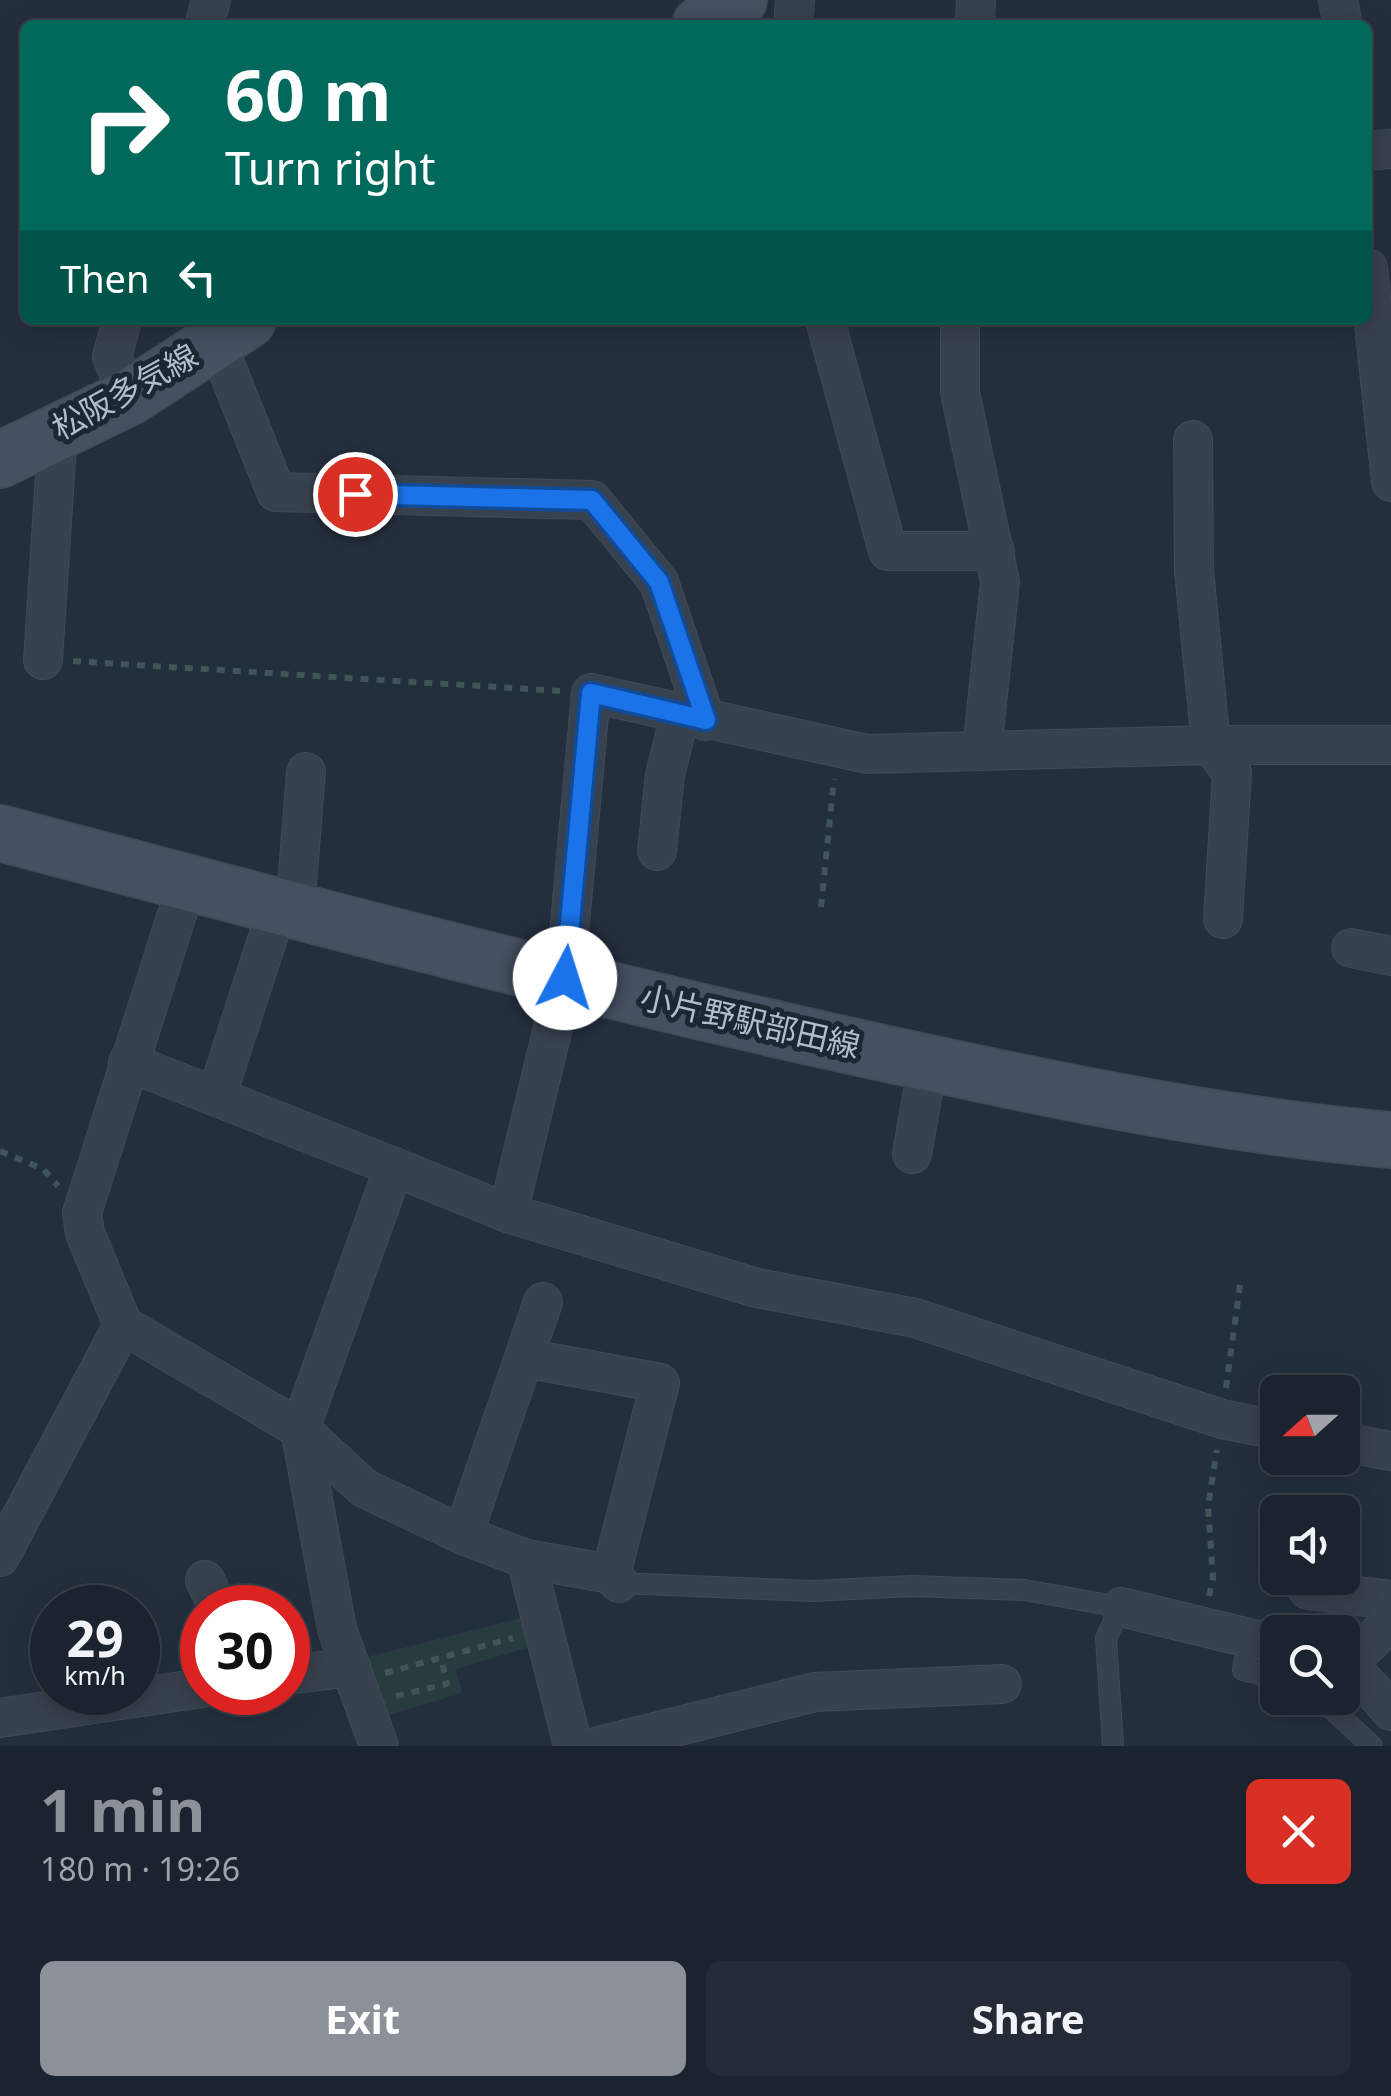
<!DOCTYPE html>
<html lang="en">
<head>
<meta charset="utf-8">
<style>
	body { margin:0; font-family:"Noto Sans","Noto Sans JP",sans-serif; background:#242b36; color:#f1f3f6; height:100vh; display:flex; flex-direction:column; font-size:38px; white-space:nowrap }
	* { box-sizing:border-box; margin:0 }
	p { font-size:32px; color:#a0a4aa }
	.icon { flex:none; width:55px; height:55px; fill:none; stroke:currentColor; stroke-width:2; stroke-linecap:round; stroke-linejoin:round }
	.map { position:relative; height:1746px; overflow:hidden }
	.drawer { display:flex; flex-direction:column; background:#1b232e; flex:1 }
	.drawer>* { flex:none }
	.top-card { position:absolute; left:20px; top:20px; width:1352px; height:305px; border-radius:15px; box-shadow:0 5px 25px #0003,0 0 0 2px #39404a; background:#00695c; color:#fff; overflow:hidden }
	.needle { width:65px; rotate:249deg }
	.tools { position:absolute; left:1260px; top:1375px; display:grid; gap:20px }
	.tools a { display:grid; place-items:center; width:100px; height:100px; border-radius:15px; background:#1b232e; box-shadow:0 5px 25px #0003,0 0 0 2px #39404a; font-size:50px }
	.speed { position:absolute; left:30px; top:1585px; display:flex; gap:20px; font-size:50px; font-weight:700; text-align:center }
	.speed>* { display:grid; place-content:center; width:130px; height:130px; border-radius:50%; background:#1b232e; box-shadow:0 5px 25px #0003,0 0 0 2px #39404a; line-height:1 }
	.speed small { font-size:25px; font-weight:400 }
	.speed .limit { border:15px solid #d22; background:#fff; color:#111 }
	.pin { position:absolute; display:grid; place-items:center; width:85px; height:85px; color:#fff; margin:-42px; border:5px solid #fff; border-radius:50%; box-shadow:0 2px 10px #0007 }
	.me { position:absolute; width:110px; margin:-55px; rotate:5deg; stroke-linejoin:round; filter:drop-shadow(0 0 8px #0008) }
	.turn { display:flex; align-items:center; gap:35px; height:210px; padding:0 40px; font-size:45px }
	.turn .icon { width:130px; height:130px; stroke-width:2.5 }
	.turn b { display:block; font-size:70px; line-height:85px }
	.then { display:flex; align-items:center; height:95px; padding:0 40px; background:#0003; gap:20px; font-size:38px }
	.round { display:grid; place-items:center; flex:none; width:105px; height:105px; border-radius:15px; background:#242b36 }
	.overview { display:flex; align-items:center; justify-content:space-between; height:170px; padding:0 40px }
	h1 { font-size:60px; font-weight:700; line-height:75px; color:#8c9099 }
	.cta { display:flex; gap:20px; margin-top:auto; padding:20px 40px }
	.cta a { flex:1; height:115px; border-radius:15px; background:#8c9099; color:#fff; font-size:40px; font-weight:700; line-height:115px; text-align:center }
	.cta a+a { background:#242b36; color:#f1f3f6 }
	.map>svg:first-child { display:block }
	.green { fill:#263c3f }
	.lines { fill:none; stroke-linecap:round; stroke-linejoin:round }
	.lane-casing { stroke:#414a57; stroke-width:22 }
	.street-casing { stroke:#414a57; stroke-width:40 }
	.secondary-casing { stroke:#414a57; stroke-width:58 }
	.path { stroke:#3f5557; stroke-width:6; stroke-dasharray:8 8; stroke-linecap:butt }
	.lane { stroke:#38414e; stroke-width:20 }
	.street { stroke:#38414e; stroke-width:38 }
	.secondary { stroke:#465061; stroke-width:55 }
	.route-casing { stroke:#114b97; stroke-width:25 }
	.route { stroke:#1a73e8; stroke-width:18 }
	.labels { text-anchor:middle; stroke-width:10; stroke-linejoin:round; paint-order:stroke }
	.street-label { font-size:32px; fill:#b4bcc9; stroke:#1d2633 }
</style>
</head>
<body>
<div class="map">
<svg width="1391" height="1746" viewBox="0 0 1391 1746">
	<rect width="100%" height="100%" fill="#242f3e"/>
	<path class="green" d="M529,1616L536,1645L456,1669L462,1693L386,1716L363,1658Z"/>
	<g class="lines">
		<g class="lane-casing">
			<g id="lane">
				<path d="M619,1583L813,1591L912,1586L1024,1590L1121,1607L1106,1638L1113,1746"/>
				<path d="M1248,1638L1243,1670L1278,1678"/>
				<path d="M1320,1698L1372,1746"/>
			</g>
		</g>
		<g class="street-casing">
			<g id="street">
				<path d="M1338,0L1343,25"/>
				<path d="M204,25L211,0"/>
				<path d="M793,25L795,0"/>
				<path d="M975,25L976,0"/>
				<path d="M1368,151L1391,149"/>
				<path d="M1368,268L1391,482"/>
				<path d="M122,320L112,357L130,397"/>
				<path d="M825,320L888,551H995"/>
				<path d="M960,320V392L1000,582L982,750"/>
				<path d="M216,341L276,492L592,500L659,582L706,721"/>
				<path d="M1193,440L1194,570L1211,745L1232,773L1223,919"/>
				<path d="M43,660L58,430"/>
				<path d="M657,851L665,775L680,715"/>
				<path d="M187,883L82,1213L85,1233L123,1325L300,1429L394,1167L508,1213L757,1288L915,1318L1222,1419L1278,1430"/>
				<path d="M1351,948L1391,956"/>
				<path d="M128,1062L394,1167"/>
				<path d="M222,1079L272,925L295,910L306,772"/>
				<path d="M912,1154L928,1063"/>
				<path d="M508,1213L565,978L591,693L867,754L1211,745H1391"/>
				<path d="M525,1358L660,1383L611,1574"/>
				<path d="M300,1429L364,1488L463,1535L526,1559L611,1574L619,1583"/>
				<path d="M300,1429L337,1629L379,1746"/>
				<path d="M1342,1442L1391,1451"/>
				<path d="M463,1535L543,1302"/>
				<path d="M0,1557L123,1325"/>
				<path d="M526,1559L573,1746"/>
				<path d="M205,1580L218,1608"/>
				<path d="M1308,1590L1391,1600"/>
				<path d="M1121,1607L1278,1645"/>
				<path d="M1342,1661L1348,1663L1390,1623L1391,1608"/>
				<path d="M1348,1663L1391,1711"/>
				<path d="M288,1675L351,1667"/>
				<path d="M0,1718L202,1688"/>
				<path d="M599,1746L815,1692L1002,1684"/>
			</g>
		</g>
		<g class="secondary-casing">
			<g id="secondary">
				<path d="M700,25L739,0"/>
				<path d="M0,460L130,397L248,320"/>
				<path d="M0,833C279,907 559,981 842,1044C1023,1084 1206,1124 1391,1140"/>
			</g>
		</g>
		<g class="path">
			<path d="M73,661L560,691"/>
			<path d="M821,907L834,779"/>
			<path d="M0,1151L43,1169L58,1186"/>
			<path d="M1226,1388L1240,1285"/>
			<path d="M1209,1596L1213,1578L1208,1506L1217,1450"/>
			<path d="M385,1673L513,1638"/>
			<path d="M396,1696L447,1684L441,1658"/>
		</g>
		<use href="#lane" class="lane"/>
		<use href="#street" class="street"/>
		<use href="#secondary" class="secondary"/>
	</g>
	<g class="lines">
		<g class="route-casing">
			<path id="route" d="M355,494L592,500L659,582L706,720L591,693L565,978"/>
		</g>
		<use href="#route" class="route"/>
	</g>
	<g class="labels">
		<g class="street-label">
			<text transform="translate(125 392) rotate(-29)" y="11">松阪多気線</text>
			<text transform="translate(750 1022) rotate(13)" y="11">小片野駅部田線</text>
		</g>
	</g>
</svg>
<div class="tools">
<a><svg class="needle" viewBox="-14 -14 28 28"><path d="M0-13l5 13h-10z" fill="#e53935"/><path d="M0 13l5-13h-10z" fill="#a0a4aa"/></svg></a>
<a><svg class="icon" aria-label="sound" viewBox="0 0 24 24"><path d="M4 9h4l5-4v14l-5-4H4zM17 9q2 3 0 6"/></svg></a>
<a><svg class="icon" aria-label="search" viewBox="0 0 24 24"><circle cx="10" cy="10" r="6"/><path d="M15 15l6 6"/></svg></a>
</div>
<div class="speed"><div>29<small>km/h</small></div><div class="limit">30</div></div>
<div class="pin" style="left:355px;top:494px;background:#d93025"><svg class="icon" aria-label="arrive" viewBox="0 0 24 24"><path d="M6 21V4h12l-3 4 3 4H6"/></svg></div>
<svg class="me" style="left:565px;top:978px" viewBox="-20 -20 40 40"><circle r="19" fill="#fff"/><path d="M0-13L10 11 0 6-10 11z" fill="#1a73e8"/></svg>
<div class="top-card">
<div class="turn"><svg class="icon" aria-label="right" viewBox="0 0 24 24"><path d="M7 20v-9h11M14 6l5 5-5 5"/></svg><div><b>60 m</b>Turn right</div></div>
<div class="then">Then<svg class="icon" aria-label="left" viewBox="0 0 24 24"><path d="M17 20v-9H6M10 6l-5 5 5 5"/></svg></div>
</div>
</div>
<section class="drawer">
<div class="overview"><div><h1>1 min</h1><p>180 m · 19:26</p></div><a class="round" style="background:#d93025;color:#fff"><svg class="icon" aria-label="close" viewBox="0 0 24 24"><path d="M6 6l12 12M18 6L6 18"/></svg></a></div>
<div class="cta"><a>Exit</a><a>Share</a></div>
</section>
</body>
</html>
